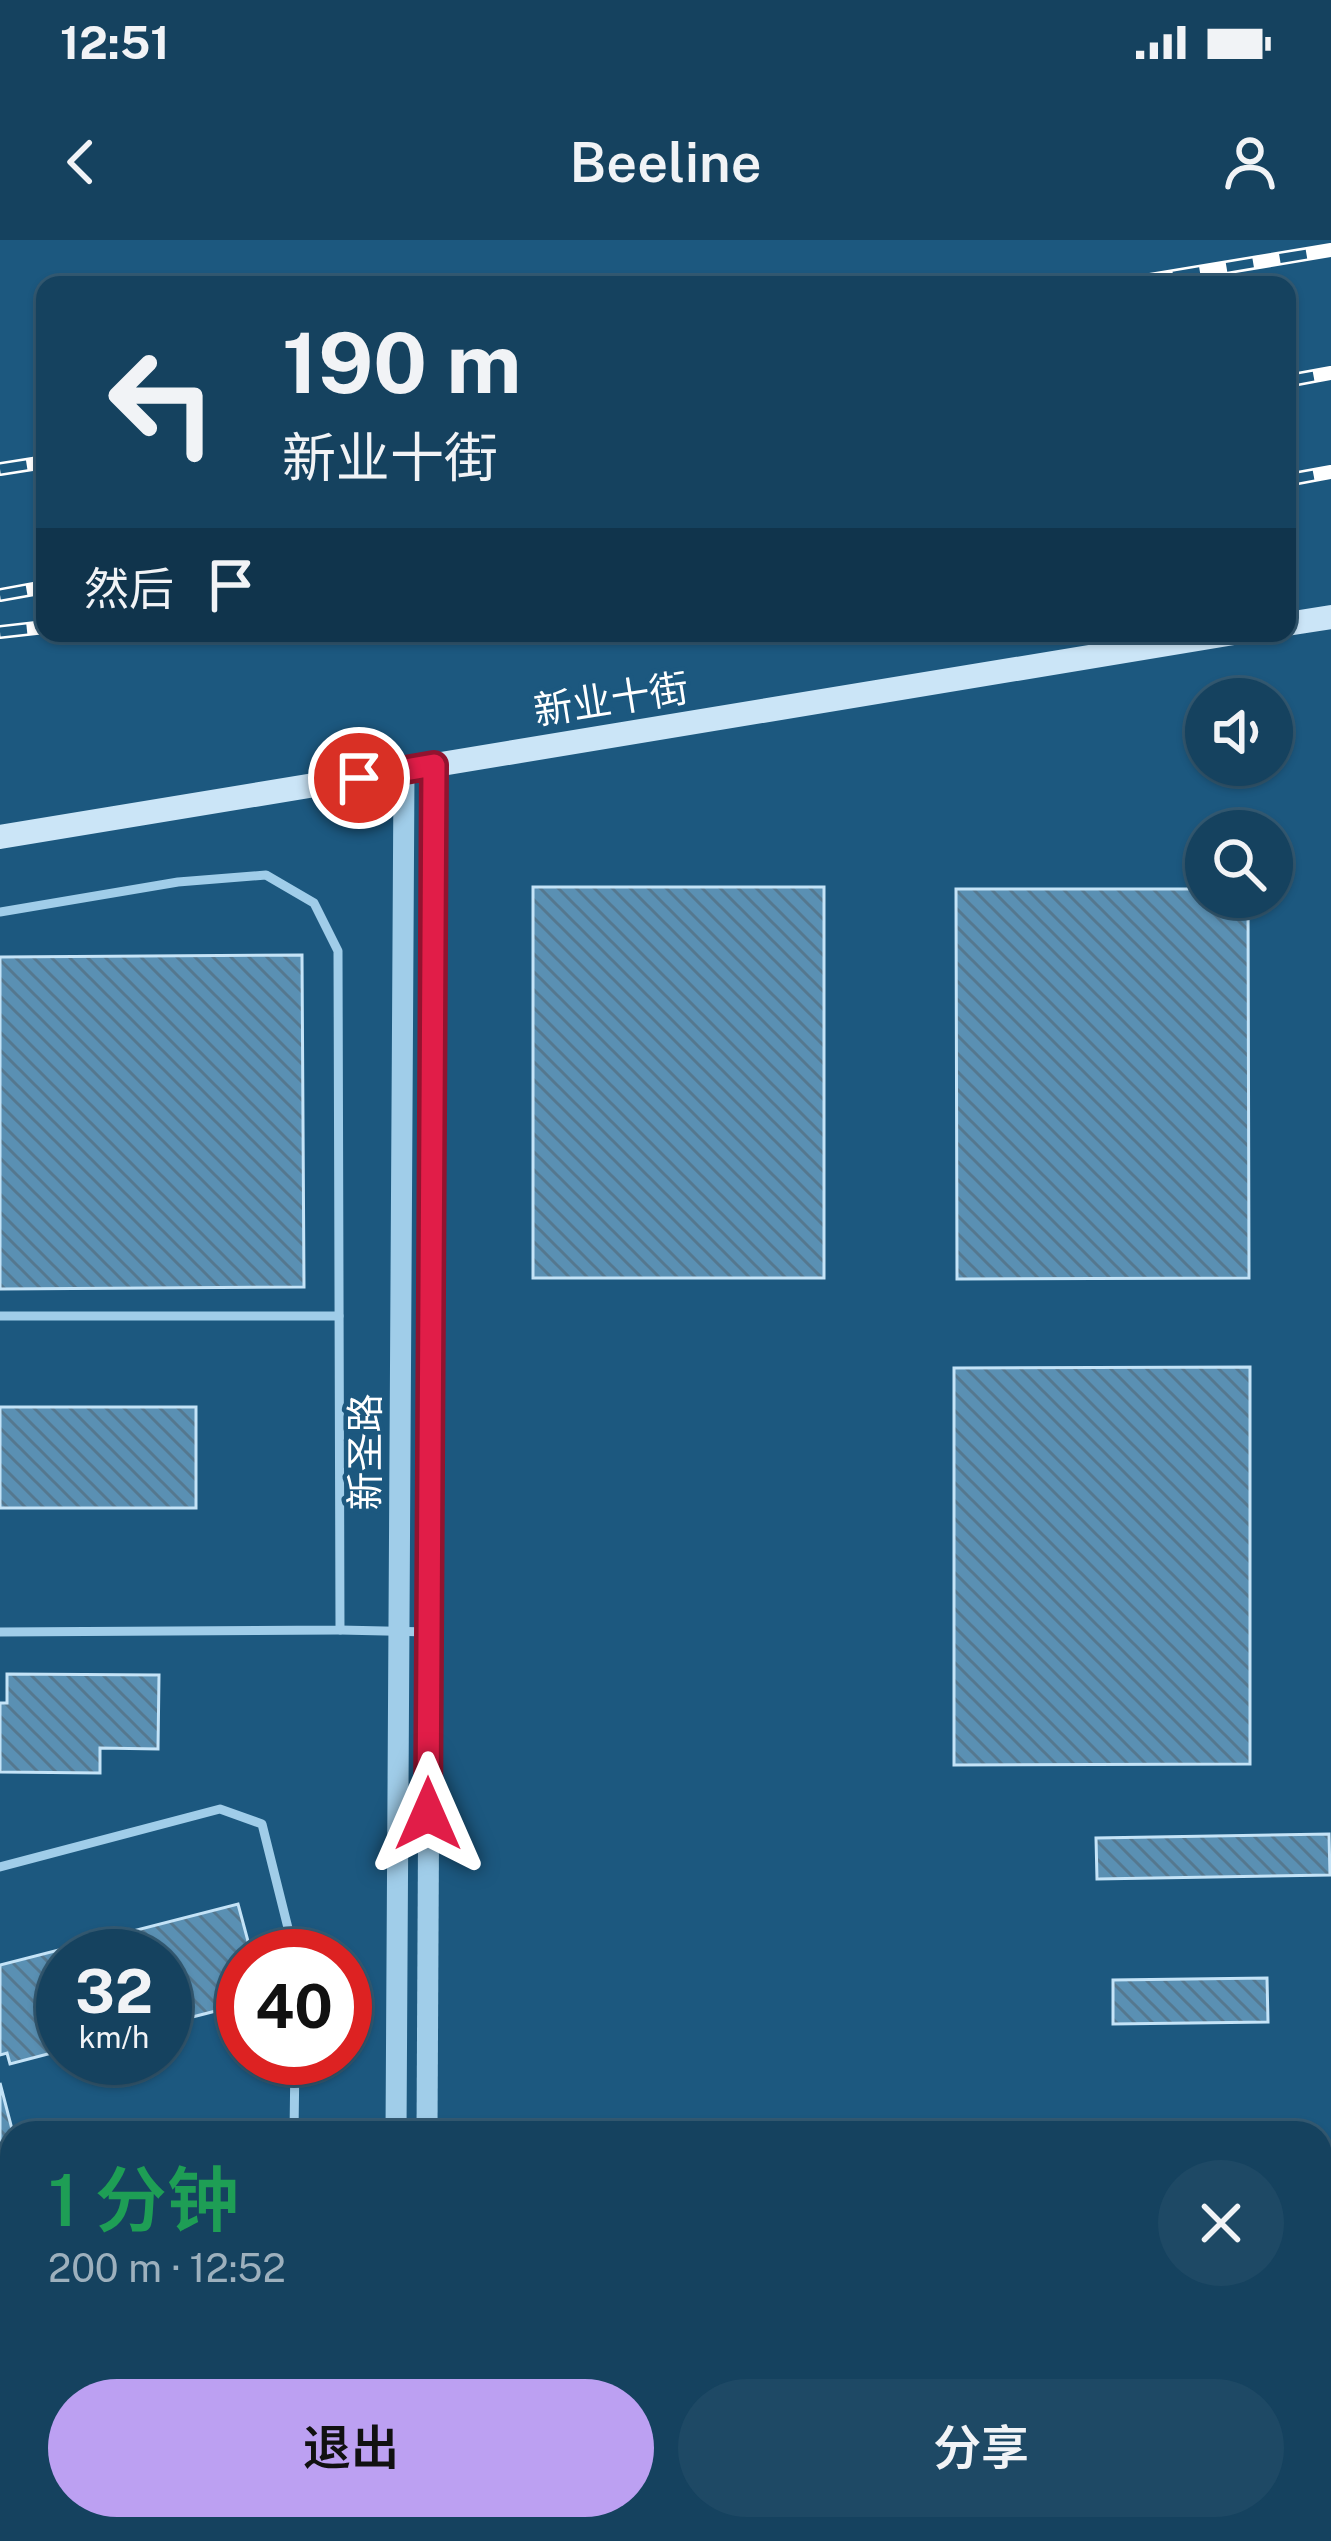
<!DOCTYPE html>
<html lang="zh">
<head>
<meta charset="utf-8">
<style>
	body { margin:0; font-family:"Public Sans","Noto Sans SC",sans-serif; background:#1e4965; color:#f1f3f6; height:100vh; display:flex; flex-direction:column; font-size:45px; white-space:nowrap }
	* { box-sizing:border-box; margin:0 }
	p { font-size:39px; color:#9db0bd }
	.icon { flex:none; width:66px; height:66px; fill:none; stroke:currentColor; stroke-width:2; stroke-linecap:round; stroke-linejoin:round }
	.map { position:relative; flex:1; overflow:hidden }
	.details { position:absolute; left:0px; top:1881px; width:1332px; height:420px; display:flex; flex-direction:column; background:#15425f; border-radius:36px 36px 0 0; box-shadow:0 3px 9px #0004,0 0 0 3px #345b74 }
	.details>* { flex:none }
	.banner { position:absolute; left:36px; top:36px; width:1260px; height:366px; border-radius:24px; box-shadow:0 3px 9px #0004,0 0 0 3px #345b74; background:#15425f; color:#f1f3f6; overflow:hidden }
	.fabs { position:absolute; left:1185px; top:438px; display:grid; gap:24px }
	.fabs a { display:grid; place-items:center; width:108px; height:108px; border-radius:50%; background:#15425f; box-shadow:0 3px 9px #0004,0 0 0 3px #345b74; font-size:60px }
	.speed { position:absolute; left:36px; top:1689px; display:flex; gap:24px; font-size:60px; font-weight:700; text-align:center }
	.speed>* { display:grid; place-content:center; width:156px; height:156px; border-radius:50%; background:#15425f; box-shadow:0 3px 9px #0004,0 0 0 3px #345b74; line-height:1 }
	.speed small { font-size:30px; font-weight:400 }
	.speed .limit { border:18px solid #d22; background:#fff; color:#111 }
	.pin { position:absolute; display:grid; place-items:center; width:102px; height:102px; color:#fff; margin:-51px; border:6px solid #fff; border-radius:50%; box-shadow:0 3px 12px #0007 }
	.me { position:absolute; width:132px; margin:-66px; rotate:0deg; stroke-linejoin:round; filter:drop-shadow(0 0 9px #0008) }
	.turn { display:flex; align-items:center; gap:42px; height:252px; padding:0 48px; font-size:54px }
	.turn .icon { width:156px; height:156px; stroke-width:2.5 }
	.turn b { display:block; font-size:84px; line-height:102px }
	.then { display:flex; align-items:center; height:114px; padding:0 48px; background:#0003; gap:24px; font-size:45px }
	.round { display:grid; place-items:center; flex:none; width:126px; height:126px; border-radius:63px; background:#1e4965 }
	.headline { display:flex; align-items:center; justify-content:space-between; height:204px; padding:0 48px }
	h1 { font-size:72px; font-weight:600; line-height:90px; color:#1e9e55 }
	.primary-button { display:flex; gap:24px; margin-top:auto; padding:24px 48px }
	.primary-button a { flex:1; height:138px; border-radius:72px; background:#bca0f2; color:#111; font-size:48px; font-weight:600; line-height:138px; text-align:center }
	.primary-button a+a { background:#1e4965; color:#f1f3f6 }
	.status { display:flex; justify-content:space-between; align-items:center; height:84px; padding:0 60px; background:#15425f; direction:ltr }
	.status svg { height:33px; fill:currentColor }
	header { display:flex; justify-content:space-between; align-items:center; height:156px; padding:0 48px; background:#15425f; font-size:54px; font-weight:600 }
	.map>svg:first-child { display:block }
	.building { fill:url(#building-back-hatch); stroke:#c4e3f7; stroke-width:3 }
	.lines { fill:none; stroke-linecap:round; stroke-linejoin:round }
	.service { stroke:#a0cde9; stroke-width:9 }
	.tertiary { stroke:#a0cde9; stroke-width:21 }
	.secondary { stroke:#cbe5f7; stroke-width:24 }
	.rail-casing { stroke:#fff; stroke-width:14 }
	.rail { stroke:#1c587f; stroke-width:9; stroke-dasharray:27; stroke-linecap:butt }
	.route-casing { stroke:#92132f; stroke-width:30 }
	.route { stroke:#e11d48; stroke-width:21 }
	.labels { text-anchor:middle; stroke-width:9; stroke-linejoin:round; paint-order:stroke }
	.street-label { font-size:39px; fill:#fff; stroke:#1c587f }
</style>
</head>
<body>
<div class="status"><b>12:51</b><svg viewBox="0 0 49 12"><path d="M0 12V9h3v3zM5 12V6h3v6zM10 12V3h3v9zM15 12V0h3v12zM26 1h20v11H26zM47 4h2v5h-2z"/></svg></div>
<header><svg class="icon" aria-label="back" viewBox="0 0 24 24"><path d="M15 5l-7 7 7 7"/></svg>Beeline<svg class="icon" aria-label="person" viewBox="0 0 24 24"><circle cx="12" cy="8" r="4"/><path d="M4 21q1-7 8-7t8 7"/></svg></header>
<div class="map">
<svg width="1331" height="2301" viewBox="0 0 1331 2301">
	<defs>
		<pattern id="building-back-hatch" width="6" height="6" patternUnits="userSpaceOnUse" patternTransform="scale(3)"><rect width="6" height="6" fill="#5a90b3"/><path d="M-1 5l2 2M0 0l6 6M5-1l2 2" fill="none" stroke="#55788f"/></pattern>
	</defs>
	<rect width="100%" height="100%" fill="#1c587f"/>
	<g class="building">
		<rect x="533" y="647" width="291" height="391"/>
		<path d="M956,649H1206V657H1248L1249,1038L957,1039Z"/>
		<path d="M302,715L304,1047L0,1049V717Z"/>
		<path d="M1250,1127V1524L954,1525V1128Z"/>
		<rect x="0" y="1167" width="196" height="101"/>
		<path d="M7,1434L159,1435L158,1509L100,1508V1533L0,1532V1463H7Z"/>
		<path d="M1329,1594L1330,1635L1097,1639L1096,1598Z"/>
		<path d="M238,1664L252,1716H243V1764L165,1784V1716H63V1810L10,1824L7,1813L0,1815V1725Z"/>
		<path d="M1267,1738L1268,1782L1113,1784V1740Z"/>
		<path d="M0,1843L13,1893L12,2094L0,2097Z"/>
	</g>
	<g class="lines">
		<g class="service">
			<path d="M0,672L178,642L266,635L314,663L338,711L340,1390L0,1392"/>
			<path d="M0,1076H339"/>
			<path d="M340,1390L429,1392"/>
			<path d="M0,1627L220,1569L262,1584L295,1716"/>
			<path d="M294,1893L295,1818"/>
			<path d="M0,2236L12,2233"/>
		</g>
		<g class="tertiary">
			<path d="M396,1893L404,531"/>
			<path d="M427,1893L434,525"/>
			<path d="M387,2301V2289"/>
			<path d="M416,2301L417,2289"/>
		</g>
		<g class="secondary">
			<path d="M1287,384L1331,377"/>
			<path d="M0,597L1234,393"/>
		</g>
		<g class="rail-casing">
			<g id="rail">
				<path d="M1120,45L1331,10"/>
				<path d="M1287,141L1331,133"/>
				<path d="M0,229L45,222"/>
				<path d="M1287,240L1331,232"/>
				<path d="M0,355L45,347"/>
				<path d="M0,392L45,387"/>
			</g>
		</g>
		<use href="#rail" class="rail"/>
	</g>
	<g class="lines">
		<g class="route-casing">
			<path id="route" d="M359,538L434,525L428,1574"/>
		</g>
		<use href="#route" class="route"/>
	</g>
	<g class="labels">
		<g class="street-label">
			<text transform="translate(611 459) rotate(-9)" y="14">新业十街</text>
			<text transform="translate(365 1212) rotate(-90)" y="14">新圣路</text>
		</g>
	</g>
</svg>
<div class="fabs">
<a><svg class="icon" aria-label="sound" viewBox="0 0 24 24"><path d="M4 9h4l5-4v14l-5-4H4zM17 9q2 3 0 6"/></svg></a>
<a><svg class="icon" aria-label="search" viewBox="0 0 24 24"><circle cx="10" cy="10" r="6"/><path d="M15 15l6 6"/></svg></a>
</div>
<div class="speed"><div>32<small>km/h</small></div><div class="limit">40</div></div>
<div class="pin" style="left:359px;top:538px;background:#d93025"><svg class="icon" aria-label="arrive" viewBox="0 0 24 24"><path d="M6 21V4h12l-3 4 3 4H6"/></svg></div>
<svg class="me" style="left:428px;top:1574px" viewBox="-20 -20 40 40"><path d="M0-17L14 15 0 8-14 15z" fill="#e11d48" stroke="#fff" stroke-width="4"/></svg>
<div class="banner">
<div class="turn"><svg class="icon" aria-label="left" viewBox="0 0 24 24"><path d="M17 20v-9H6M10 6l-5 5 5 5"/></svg><div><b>190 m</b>新业十街</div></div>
<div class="then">然后<svg class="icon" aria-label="arrive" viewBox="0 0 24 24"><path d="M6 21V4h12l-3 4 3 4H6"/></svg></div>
</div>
<section class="details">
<div class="headline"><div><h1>1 分钟</h1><p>200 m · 12:52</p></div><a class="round"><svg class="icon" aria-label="close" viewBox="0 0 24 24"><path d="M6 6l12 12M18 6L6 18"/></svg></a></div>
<div class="primary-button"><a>退出</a><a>分享</a></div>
</section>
</div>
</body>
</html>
